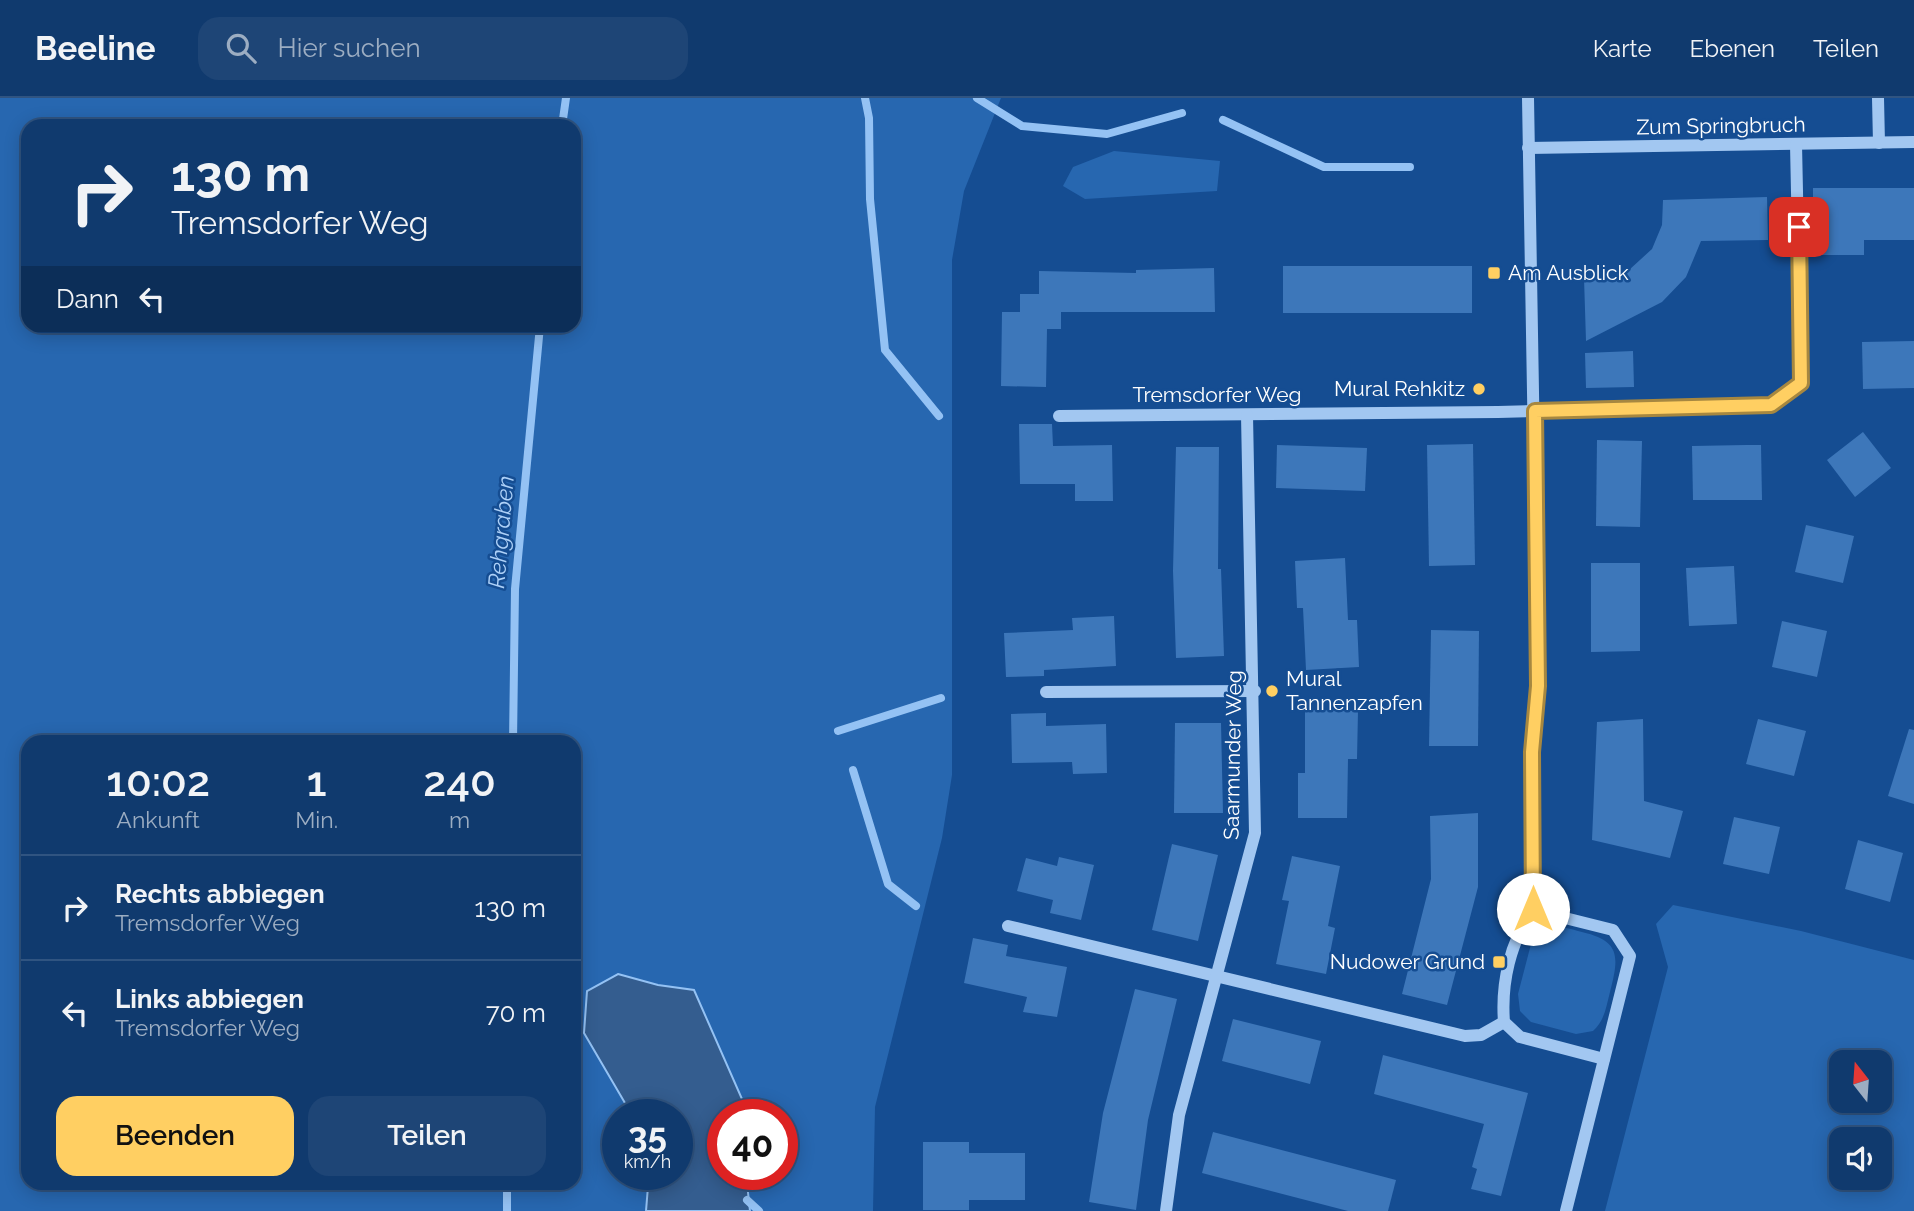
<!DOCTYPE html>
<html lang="de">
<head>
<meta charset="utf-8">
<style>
	body { margin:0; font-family:Raleway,sans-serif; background:#1e4576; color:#f1f3f6; height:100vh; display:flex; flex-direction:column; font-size:26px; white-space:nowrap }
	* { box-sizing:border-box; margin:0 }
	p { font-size:23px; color:#9cadc2 }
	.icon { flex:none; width:38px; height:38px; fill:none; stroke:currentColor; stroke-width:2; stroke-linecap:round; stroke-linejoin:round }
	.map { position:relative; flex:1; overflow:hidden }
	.details { position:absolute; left:21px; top:637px; width:560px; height:455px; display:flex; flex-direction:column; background:#103a6e; border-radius:21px; box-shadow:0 4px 18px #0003,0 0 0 2px #305481 }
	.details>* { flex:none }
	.hud { position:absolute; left:21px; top:21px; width:560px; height:214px; border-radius:21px; box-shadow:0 4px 18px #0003,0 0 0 2px #305481; background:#103a6e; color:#f1f3f6; overflow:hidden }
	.needle { width:46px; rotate:343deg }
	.fabs { position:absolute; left:1829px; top:952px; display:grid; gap:14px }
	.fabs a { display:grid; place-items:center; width:63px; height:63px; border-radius:14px; background:#103a6e; box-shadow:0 4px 18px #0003,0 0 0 2px #305481; font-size:35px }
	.speed { position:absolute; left:602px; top:1001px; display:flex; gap:14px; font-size:35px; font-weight:700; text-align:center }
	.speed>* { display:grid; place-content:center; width:91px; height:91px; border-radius:50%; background:#103a6e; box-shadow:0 4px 18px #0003,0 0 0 2px #305481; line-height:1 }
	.speed small { font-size:18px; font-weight:400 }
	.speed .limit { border:10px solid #d22; background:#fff; color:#111 }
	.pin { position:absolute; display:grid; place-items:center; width:60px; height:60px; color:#fff; margin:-30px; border-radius:14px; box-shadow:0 4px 10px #0006 }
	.me { position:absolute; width:77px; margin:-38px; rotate:0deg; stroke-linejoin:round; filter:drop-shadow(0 0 5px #0008) }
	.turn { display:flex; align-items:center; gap:24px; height:147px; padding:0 35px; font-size:32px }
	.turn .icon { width:91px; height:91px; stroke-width:2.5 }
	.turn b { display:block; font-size:49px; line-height:60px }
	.then { display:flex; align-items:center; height:66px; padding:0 35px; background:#0003; gap:14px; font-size:26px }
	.eta { display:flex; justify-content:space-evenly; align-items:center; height:119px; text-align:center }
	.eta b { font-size:42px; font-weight:600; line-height:49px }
	.primary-button { display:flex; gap:14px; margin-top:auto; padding:14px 35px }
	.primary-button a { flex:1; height:80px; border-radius:21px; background:#ffcf62; color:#111; font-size:28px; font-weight:600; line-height:80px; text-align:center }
	.primary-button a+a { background:#1e4576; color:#f1f3f6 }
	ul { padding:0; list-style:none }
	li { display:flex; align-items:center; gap:21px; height:105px; padding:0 35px; border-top:2px solid #305481 }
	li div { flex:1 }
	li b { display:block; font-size:26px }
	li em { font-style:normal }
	header { display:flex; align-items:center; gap:42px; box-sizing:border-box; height:98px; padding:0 35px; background:#103a6e; border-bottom:2px solid #305481 }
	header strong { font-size:33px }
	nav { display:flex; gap:38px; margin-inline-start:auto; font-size:24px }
	.search { width:490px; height:63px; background:#1e4576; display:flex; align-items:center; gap:18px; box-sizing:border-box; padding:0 24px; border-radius:21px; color:#9cadc2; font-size:26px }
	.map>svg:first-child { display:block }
	.green { fill:#2767b0; fill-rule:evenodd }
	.water { fill:#345d8f; stroke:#94c2f4; stroke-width:2 }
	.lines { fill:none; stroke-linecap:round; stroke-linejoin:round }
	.stream { stroke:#94c2f4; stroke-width:8 }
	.building { fill:#3d77ba }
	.minor { stroke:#a2c7f1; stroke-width:12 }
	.route-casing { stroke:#a68740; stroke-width:18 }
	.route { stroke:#ffcf62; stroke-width:12 }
	.poi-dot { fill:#ffcf62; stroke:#154d92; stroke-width:2.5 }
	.labels { text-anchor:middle; stroke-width:5; stroke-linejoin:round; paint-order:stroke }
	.street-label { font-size:21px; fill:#fff; stroke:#154d92 }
	.poi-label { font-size:21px; fill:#fff; stroke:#154d92; text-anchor:start }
	.water-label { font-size:23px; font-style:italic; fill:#aed1f8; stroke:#154d92 }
</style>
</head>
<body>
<header>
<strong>Beeline</strong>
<div class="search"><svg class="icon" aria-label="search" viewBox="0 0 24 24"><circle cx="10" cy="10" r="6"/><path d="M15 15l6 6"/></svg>Hier suchen</div>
<nav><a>Karte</a><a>Ebenen</a><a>Teilen</a></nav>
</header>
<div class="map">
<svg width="1914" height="1113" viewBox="0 0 1914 1113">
	<rect width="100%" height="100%" fill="#154d92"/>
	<g class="green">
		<path d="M0,0H1001L964,93L952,162V677L942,740L875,1009L873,1113H750L746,1076H782V1017H743L742,1001L694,892L658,887L628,1004L632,1017H618V1076H649L646,1113H0ZM28,28H574V228H28ZM28,644H574V1085H28Z"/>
		<path d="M1114,53L1220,63L1217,93L1085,101L1063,88L1073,69Z"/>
		<path d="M1673,807L1801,833L1914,862V1113H1605L1668,869L1656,826ZM1841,964H1880V1003H1841ZM1841,1041H1880V1080H1841Z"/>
		<path d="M1550,828C1561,828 1571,831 1582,834C1621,843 1619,859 1610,894C1606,909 1605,922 1593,933L1576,936L1531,924L1520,913L1518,896L1531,846L1541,832Z"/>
	</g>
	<path class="water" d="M618,876L658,887L694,892L742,1001L743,1017H723V1076H746L750,1113H646L649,1076H677V1017H632L584,935L587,893Z"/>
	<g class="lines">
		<g class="stream">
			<path d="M865,0L869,20L870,101L885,252L939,318"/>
			<path d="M977,0L1022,28L1107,36L1182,15"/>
			<path d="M1223,22L1324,69H1410"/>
			<path d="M562,28L566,0"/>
			<path d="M838,633L941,600"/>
			<path d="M513,644L515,491L540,228"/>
			<path d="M853,672L888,786L916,808"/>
			<path d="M747,1102L759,1113"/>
			<path d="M507,1113V1085"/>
		</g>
	</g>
	<g class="building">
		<path d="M1813,90H1914V142H1864V157H1813Z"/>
		<path d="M1767,99L1768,142L1701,143L1686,179L1662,204L1586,243L1584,180L1611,179L1629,172L1652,151L1662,127L1663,102Z"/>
		<rect x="1283" y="168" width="189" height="47"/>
		<path d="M1214,170L1215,214H1061V231H1047L1046,289L1001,288L1002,214H1020V196H1039V173L1136,175V172Z"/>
		<path d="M1914,243V290L1863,291L1862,244Z"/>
		<path d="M1633,253L1634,289L1586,290L1585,255Z"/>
		<path d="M1019,326H1052L1053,348L1112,347L1113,403H1075V386H1020Z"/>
		<path d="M1863,334L1891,370L1855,399L1827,362Z"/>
		<path d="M1597,342L1642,343L1640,429L1596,428Z"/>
		<path d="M1473,346L1475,467L1429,468L1427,347Z"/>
		<path d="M1277,347L1367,350L1365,393L1276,390Z"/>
		<path d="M1746,347H1761L1762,402H1693L1692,348Z"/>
		<path d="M1176,349H1219L1218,471H1221L1224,558L1176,560L1173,473Z"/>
		<path d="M1806,427L1854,438L1843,485L1795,474Z"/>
		<path d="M1345,460L1348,522H1357L1359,569L1306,572L1303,510H1297L1295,463Z"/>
		<path d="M1591,465H1640V553L1591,554Z"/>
		<path d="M1734,468L1737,526L1689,528L1686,470Z"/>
		<path d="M1114,518L1116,568L1044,572V578L1006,579L1004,535L1073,532L1072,520Z"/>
		<path d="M1782,523L1827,533L1817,579L1772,569Z"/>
		<path d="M1431,532L1479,533L1478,648H1429Z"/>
		<path d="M1305,612L1358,613L1357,661H1348L1347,720H1298V675H1305Z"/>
		<path d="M1046,615V628L1106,626L1107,675L1073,676L1072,664L1012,665L1011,616Z"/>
		<path d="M1643,621L1644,703L1683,713L1670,760L1592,742L1597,624Z"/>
		<path d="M1758,621L1806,633L1794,678L1746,666Z"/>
		<path d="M1175,625H1221L1223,715H1174Z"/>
		<path d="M1909,631L1914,632V706L1888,698Z"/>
		<path d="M1478,715V789L1447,907L1402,896L1431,781L1430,718Z"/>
		<path d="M1734,719L1780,729L1769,776L1723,766Z"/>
		<path d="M1858,742L1903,755L1890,804L1845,791Z"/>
		<path d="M1172,746L1218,757L1198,843L1152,832Z"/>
		<path d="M1292,758L1340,768L1328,828L1335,830L1326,876L1276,866L1289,803L1282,802Z"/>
		<path d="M1059,759L1094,767L1081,822L1050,815L1053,802L1017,793L1026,760L1057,768Z"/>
		<path d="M973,840L1008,847L1006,858L1067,869L1057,919L1023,914L1027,899L964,885Z"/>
		<path d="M1135,891L1177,901L1148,1022L1136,1112L1089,1104L1103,1015Z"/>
		<path d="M1233,921L1321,943L1310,986L1222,963Z"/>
		<path d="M1383,957L1528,995L1501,1098L1471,1091L1477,1071L1472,1069L1484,1026L1374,996Z"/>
		<path d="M1213,1034L1396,1082L1388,1113H1348L1202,1075Z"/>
		<path d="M923,1044H969V1055H1025V1102H969V1112H923Z"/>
	</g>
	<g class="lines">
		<g class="minor">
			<path d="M1528,0L1538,588L1532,654L1533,812C1510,844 1501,885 1504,924L1520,939L1604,961"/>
			<path d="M1878,0L1879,45"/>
			<path d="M1528,50L1914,44"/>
			<path d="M1059,318L1498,314L1771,307L1801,285L1796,46"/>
			<path d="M1046,594L1255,593"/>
			<path d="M1533,812L1613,832L1630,858L1566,1113"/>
			<path d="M1008,828L1465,938L1481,937L1504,924"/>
			<path d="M1166,1113L1179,1017L1255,735L1247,317"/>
		</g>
	</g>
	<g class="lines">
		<g class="route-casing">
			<path id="route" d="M1533,811L1532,654L1538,588L1535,313L1771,307L1801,285L1799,129"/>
		</g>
		<use href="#route" class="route"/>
	</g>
	<g class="poi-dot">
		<rect x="1487" y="168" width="14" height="14" rx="3.5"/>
		<circle cx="1479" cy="291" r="7"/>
		<circle cx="1272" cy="593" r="7"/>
		<rect x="1492" y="857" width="14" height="14" rx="3.5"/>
	</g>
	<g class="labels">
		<g class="street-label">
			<text transform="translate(1721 28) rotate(-1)" y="7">Zum Springbruch</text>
			<text x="1217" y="304">Tremsdorfer Weg</text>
			<text transform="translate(1233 657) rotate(-89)" y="7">Saarmunder Weg</text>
		</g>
		<g class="poi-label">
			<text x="1508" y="182">Am Ausblick</text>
			<text x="1465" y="298" text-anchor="end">Mural Rehkitz</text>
			<text x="1286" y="588">Mural<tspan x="1286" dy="24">Tannenzapfen</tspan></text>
			<text x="1485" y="871" text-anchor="end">Nudower Grund</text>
		</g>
		<g class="water-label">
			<text transform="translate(501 434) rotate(-85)" y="8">Rehgraben</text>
		</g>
	</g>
</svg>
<div class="fabs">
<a><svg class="needle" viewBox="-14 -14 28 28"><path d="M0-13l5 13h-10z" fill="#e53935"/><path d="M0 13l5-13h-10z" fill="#9cadc2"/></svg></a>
<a><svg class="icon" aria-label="sound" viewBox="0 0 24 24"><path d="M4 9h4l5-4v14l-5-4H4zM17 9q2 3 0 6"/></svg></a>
</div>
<div class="speed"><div>35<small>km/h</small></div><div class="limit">40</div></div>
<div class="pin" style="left:1799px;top:129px;background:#d93025"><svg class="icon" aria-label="arrive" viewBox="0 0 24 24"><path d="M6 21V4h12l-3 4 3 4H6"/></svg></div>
<svg class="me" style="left:1533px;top:811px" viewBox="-20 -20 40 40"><circle r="19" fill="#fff"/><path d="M0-13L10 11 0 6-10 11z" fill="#ffcf62"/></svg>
<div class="hud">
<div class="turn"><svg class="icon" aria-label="right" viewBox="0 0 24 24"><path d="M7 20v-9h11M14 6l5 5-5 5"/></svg><div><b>130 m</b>Tremsdorfer Weg</div></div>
<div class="then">Dann<svg class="icon" aria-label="left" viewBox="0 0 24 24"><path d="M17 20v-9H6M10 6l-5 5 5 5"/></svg></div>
</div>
<section class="details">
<div class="eta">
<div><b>10:02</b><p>Ankunft</p></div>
<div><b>1</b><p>Min.</p></div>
<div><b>240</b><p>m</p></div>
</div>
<ul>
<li><svg class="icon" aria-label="right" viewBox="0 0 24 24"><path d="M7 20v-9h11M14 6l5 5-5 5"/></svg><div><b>Rechts abbiegen</b><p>Tremsdorfer Weg</p></div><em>130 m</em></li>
<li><svg class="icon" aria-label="left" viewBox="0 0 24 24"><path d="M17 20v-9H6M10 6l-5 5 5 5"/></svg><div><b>Links abbiegen</b><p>Tremsdorfer Weg</p></div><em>70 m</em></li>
</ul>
<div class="primary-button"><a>Beenden</a><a>Teilen</a></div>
</section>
</div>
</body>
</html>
